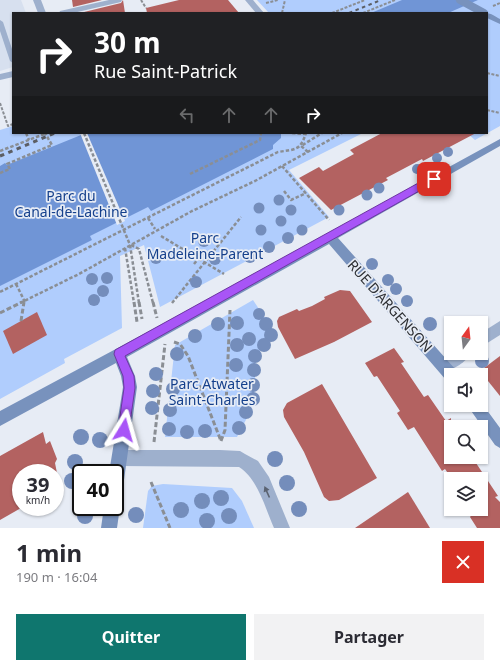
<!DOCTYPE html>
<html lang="fr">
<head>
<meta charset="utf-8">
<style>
	body { margin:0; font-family:"Noto Sans",sans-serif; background:#f2f2f3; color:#2b2b33; height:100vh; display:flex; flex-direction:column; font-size:15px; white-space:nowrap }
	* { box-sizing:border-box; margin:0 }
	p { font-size:13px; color:#7c7c81 }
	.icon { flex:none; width:22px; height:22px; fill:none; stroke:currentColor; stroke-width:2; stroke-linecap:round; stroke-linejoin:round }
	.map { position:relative; height:528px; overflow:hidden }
	.panel { display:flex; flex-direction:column; background:#fff; flex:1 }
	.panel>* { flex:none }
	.hud { position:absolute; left:12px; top:12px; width:476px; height:122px; border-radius:0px; box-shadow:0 1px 3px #0004; background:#202124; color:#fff; overflow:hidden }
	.needle { width:26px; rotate:15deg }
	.fabs { position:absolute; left:444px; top:316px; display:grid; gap:8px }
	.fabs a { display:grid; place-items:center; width:44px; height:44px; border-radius:0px; background:#fff; box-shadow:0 1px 3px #0004; font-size:20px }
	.speed { position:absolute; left:12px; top:464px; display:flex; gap:8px; font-size:20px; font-weight:700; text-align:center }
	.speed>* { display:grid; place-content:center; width:52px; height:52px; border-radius:50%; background:#fff; box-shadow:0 1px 3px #0004; line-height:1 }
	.speed small { font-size:10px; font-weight:400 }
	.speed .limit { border:2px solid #111; border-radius:6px; background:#fff; color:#111 }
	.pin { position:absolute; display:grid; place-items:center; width:34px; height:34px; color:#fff; margin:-17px; border-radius:8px; box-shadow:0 2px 6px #0006 }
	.me { position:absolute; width:44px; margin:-22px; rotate:8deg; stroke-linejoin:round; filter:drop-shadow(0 0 3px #0008) }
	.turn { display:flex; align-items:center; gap:14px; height:84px; padding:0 16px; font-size:18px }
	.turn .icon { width:52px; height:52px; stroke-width:2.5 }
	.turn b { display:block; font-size:28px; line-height:34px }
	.lanes { display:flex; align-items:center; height:38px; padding:0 16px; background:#0003; justify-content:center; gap:20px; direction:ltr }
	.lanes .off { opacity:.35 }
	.round { display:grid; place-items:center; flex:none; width:42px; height:42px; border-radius:0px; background:#f2f2f3 }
	.summary { display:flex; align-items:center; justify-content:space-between; height:68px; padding:0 16px }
	h1 { font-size:24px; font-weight:700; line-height:30px }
	.button { display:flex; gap:8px; margin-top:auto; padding:8px 16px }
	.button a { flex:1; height:46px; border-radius:0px; background:#0f766e; color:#fff; font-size:16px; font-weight:700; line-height:46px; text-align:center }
	.button a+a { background:#f2f2f3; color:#2b2b33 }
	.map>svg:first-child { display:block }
	.built { fill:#d7e0ef }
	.green { fill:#b0cdfd }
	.water { fill:#7095d6 }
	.pier { fill:#e7ecf5 }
	.building { fill:#b36261 }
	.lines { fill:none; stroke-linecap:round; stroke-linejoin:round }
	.path-far2 { stroke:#8a8e94; stroke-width:2; stroke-dasharray:3 1.5; stroke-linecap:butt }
	.path-far1 { stroke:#8a8e94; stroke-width:2.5; stroke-dasharray:3.5 2; stroke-linecap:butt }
	.path { stroke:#8a8e94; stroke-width:3; stroke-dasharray:5 2.5; stroke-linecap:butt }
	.lane { fill:#9eb0cd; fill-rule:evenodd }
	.street { fill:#9eb0cd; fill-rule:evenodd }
	.secondary { fill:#7892bd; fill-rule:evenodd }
	.rail-far1 { stroke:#5c5e64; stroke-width:2; stroke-dasharray:3.5 3.5; stroke-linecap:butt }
	.rail { stroke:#5c5e64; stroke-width:3; stroke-dasharray:4.5 4.5; stroke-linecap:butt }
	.secondary-bridge { stroke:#7892bd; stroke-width:8 }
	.tree { fill:#748dbb }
	.oneway { fill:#5b6371 }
	.route { fill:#a855f7; stroke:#6d37a1 }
	.labels { text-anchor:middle; stroke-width:3.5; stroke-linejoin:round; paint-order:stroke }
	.park-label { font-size:14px; fill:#15408c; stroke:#e7ecf5 }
	.street-label { font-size:14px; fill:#2e3034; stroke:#e7ecf5 }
</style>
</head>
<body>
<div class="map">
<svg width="500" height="528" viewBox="0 0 500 528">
	<rect width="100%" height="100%" fill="#e7ecf5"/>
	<path class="built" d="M0,0H21L26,13H13V67L0,71Z"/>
	<g class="green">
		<path d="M257,0H500V126L475,140L467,133H487V13H269Z"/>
		<path d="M13,126V133H363L289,170L329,217L160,307L144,245L120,256L122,328L64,359L65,363L0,399V130Z"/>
		<path d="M253,300L273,330L256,358L254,399L249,414L237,437H165L175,345Z"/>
		<path d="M163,484L232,488L242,501L254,528H143L148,491L152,486Z"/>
	</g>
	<g class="water">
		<path d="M402,0H478L448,13H371Z"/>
		<path d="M86,133H281V138L273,145V149L151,211L148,207L90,236L92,240L0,286V166L5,163L7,165Z"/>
	</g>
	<path class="pier" d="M80,133H87L125,221L117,225Z"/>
	<g class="building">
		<path d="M72,0H102L73,7Z"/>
		<path d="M123,0L125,13H80L121,3Z"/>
		<path d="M179,0H228L239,13H147L146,8Z"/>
		<path d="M382,133H476L423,161L422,159L386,178L388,180L331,210L299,178L319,167L323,171L354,154L350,150Z"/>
		<path d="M340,290L350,291L372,322L334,342L295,359L278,327L277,321L279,317L297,309L299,311L312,306L325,299L324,297Z"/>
		<path d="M37,312L47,335L13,354L3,331Z"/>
		<path d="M394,348L404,362L401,363L424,397L428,395L446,421L451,418V457H472L498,496L495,497L500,502V528H477L470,517L476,509H481V479H452L445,469L442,471L414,427L408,430L397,413L400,411L377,376L374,377L365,363Z"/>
		<path d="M500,356V396L480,371Z"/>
		<path d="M322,384L377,478L339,500L329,501L324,497L304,452L284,417L283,410L287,403Z"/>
		<path d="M43,432L46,444L50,441L57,459L55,463L57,473H21V508L0,520V456Z"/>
		<path d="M408,492L430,528H355Z"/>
	</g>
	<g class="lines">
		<g class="path-far2">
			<path d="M141,0L146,8"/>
			<path d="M266,3L278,0"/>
			<path d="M493,6L500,3"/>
			<path d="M282,13L285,0"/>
			<path d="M332,13L365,0"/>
			<path d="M363,13L395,0"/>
			<path d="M487,73L500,76"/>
			<path d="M0,103L8,126L13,124"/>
			<path d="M487,110L500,113"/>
		</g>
		<g class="path-far1">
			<path d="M26,133L29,140"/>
			<path d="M84,133L130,245L139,303"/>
			<path d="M292,133L306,134"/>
			<path d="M0,151L47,133"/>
			<path d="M308,152L301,146L322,133"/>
			<path d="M282,166L329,220"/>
			<path d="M0,173L10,169L7,164L52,145L45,133"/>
			<path d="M190,174L260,140L261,133"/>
			<path d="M284,191L291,200L306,193"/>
			<path d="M148,218L155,229"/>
			<path d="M161,236L224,274"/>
			<path d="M131,245L139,249L153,303"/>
			<path d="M125,248L134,303"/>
			<path d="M194,264L203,253"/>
			<path d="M16,284L24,300V303"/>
			<path d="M0,292L278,152C296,149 300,151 306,133"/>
			<path d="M20,303L79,274L192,211L255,181L342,133"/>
			<path d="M172,303L241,217"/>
		</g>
		<g class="path">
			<path d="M134,302L137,322"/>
			<path d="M139,302L142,319"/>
			<path d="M153,302L157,318"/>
			<path d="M0,313L22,302"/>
			<path d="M21,321L24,302"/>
			<path d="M174,342L180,344L188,356L221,441"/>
			<path d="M221,441L225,430L230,310"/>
			<path d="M154,442L165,344"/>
			<path d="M151,482L170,528"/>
		</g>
		<path class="lane" d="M0,20L3,22L13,52V63L10,61L0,31Z"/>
		<g class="street">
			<path d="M33,0H41L46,13H38Z"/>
			<path d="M109,0H122L121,2L73,13H59L60,11Z"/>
			<path d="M245,0H253L264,13H256Z"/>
			<path d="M13,71V77L0,80V74Z"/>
			<path d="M500,321V335L481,347V333Z"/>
			<path d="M452,353H471C467,362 453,369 444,373L439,371L437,366L439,361Z"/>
			<path d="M120,450H220L240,451L245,454L258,461L269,477L290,528H274C265,508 258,479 239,467L120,466L115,463L112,458L115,453Z"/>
		</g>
		<g class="secondary">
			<path d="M486,13C491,13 496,17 500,19V24L487,18Z"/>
			<path d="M500,139V146L338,238L456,370L458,375H451V382L446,380L329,244L127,357L135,376L137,387L123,487L121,493L115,495V473H109L123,387L121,376L116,363L0,426V411L170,320Z"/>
			<path d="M481,402L500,428V448L495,445L467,405H481Z"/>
			<path d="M115,500L118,501L120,507L117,528H101L104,507H115Z"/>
		</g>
		<path class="rail-far1" d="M349,13L381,0"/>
		<path class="rail" d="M0,156L55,133"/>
		<path class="secondary-bridge" d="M460,0L484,13"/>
	</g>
	<g class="tree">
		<circle cx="448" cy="152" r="5"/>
		<circle cx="437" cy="158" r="5"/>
		<circle cx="417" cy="169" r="5"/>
		<circle cx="379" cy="188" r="5.5"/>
		<circle cx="367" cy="195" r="5.5"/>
		<circle cx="279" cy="200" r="5.5"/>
		<circle cx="259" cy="208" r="5.5"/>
		<circle cx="291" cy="210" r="5.5"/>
		<circle cx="339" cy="210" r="5.5"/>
		<circle cx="281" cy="221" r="5.5"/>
		<circle cx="261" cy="230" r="5.5"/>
		<circle cx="302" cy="230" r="5.5"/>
		<circle cx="288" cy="238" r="6"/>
		<circle cx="204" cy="241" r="6"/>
		<circle cx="269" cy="247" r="6"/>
		<circle cx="250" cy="257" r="6"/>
		<circle cx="156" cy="258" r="6"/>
		<circle cx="215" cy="259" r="6"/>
		<circle cx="372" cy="264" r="6"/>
		<circle cx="107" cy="278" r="6"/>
		<circle cx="92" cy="279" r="6"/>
		<circle cx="388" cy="280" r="6"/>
		<circle cx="196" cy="282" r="6"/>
		<circle cx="396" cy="289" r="6"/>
		<circle cx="103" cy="291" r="6"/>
		<circle cx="94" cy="300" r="6"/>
		<circle cx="407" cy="301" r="6"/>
		<circle cx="259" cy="314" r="6"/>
		<circle cx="237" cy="323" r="7"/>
		<circle cx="218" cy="324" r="7"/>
		<circle cx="266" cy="324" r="7"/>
		<circle cx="430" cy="324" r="7"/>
		<circle cx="271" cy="335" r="7"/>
		<circle cx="195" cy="336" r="7"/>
		<circle cx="249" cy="339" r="7"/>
		<circle cx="237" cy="345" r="7"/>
		<circle cx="264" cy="345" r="7"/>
		<circle cx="177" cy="354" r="7"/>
		<circle cx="255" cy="356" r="7"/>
		<circle cx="482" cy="361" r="7"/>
		<circle cx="236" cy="365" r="7"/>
		<circle cx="254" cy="370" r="7"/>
		<circle cx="156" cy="374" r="7"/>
		<circle cx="253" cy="385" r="7"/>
		<circle cx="173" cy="389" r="7"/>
		<circle cx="153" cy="391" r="7"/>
		<circle cx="253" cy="399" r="7"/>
		<circle cx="152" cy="408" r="7"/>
		<circle cx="170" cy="410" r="7"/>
		<circle cx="246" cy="412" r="7"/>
		<circle cx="239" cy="428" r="7"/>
		<circle cx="169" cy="429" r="7"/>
		<circle cx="205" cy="431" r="7"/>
		<circle cx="187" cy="432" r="7"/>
		<circle cx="81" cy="437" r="8"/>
		<circle cx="100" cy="440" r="8"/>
		<circle cx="275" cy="459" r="8"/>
		<circle cx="75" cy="462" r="8"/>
		<circle cx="72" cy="481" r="8"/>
		<circle cx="287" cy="483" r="8"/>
		<circle cx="221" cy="498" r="8"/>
		<circle cx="202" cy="501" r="8"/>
		<circle cx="299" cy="509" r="8"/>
		<circle cx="181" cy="510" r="8"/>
		<circle cx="136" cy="515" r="8"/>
		<circle cx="85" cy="516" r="8"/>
		<circle cx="229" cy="516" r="8"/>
		<circle cx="207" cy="521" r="8"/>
	</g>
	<defs><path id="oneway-solid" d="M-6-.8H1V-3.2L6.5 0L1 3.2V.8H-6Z"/></defs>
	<use class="oneway" href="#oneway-solid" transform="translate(267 492) rotate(-114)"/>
	<path class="route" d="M431,176H434L438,179L437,181L125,356L134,376L135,388L129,430L128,434L124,436L120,434L118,430L124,388L123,376L114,354L115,350Z"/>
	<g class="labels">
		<g class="park-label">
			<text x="71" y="201">Parc du<tspan x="71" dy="16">Canal-de-Lachine</tspan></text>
			<text x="205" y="243">Parc<tspan x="205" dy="16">Madeleine-Parent</tspan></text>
			<text x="212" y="389">Parc Atwater<tspan x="212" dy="16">Saint-Charles</tspan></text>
		</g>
		<g class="street-label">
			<text transform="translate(390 306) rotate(48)" y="5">RUE D'ARGENSON</text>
		</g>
	</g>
</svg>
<div class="fabs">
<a><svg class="needle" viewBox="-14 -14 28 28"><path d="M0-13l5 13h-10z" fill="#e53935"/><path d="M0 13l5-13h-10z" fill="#7c7c81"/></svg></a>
<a><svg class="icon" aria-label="sound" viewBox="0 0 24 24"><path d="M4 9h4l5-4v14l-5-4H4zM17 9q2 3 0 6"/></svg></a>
<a><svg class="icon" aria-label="search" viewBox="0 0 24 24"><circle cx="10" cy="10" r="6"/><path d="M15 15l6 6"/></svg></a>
<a><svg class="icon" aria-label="layers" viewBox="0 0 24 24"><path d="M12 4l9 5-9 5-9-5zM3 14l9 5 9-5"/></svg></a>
</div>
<div class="speed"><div>39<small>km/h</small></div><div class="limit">40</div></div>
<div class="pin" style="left:434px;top:179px;background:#d93025"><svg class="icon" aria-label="arrive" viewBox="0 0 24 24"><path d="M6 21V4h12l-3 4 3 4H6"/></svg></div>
<svg class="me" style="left:124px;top:430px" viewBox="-20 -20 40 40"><path d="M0-17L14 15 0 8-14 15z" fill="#a855f7" stroke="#fff" stroke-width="4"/></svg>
<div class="hud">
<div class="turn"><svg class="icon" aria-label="right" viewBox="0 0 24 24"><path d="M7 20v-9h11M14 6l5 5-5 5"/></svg><div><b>30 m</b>Rue Saint-Patrick</div></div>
<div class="lanes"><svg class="icon off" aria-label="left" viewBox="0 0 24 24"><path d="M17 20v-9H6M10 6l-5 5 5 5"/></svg><svg class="icon off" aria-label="ahead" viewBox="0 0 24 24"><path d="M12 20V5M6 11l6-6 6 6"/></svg><svg class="icon off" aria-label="ahead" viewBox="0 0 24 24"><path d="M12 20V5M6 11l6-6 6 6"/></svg><svg class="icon" aria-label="right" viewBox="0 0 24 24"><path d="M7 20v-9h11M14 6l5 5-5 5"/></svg></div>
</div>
</div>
<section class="panel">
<div class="summary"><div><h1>1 min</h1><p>190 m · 16:04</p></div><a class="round" style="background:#d93025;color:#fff"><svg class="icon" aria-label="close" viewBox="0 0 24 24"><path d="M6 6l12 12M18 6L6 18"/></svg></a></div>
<div class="button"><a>Quitter</a><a>Partager</a></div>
</section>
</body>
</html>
